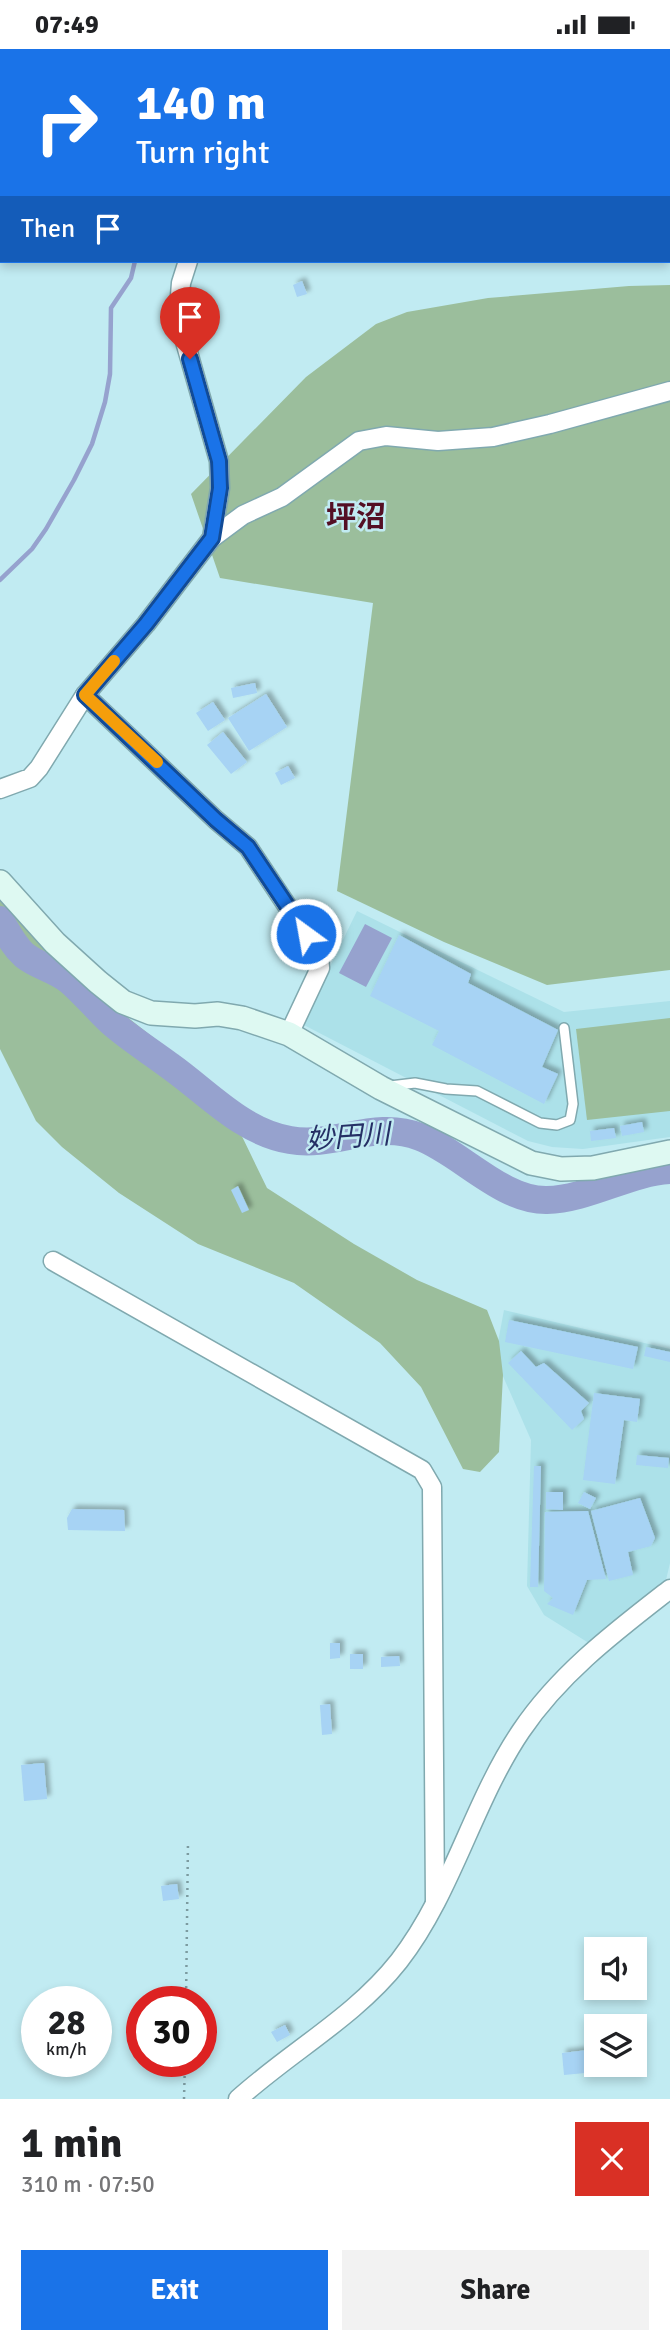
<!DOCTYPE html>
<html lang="en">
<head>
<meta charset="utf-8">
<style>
	body { margin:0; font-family:Signika,"Noto Sans JP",sans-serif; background:#f2f2f2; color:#202124; height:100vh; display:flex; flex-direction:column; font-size:26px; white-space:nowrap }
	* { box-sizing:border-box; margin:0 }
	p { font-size:23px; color:#757577 }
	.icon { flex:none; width:38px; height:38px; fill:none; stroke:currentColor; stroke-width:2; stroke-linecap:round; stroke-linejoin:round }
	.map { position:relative; height:2050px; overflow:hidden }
	.side { display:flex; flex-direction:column; background:#fff; flex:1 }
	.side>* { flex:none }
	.guide { position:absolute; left:0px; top:0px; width:670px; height:214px; box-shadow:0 4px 10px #0003; background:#1a73e8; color:#fff; overflow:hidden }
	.fabs { position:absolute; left:584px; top:1888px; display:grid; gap:14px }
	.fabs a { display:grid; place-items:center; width:63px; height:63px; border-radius:0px; background:#fff; box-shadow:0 4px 10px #0003; font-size:35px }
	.speed { position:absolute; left:21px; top:1937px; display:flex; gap:14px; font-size:35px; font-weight:700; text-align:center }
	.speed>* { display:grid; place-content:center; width:91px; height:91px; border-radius:50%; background:#fff; box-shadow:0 4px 10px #0003; line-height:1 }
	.speed small { font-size:18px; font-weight:400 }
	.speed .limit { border:10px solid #d22; background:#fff; color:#111 }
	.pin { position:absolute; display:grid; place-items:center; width:60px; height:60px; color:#fff; margin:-72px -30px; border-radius:50% 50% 50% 0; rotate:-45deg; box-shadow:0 0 7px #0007 }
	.pin .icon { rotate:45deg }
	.me { position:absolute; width:77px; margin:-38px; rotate:328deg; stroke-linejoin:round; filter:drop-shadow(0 0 5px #0008) }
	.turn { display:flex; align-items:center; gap:24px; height:147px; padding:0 21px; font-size:32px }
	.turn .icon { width:91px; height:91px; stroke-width:2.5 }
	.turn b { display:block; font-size:49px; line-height:60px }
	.then { display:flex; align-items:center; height:66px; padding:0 21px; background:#0003; gap:14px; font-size:26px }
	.round { display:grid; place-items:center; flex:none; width:74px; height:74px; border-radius:0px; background:#f2f2f2 }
	.summary { display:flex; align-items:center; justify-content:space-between; height:119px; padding:0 21px }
	h1 { font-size:42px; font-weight:700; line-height:52px }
	.primary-button { display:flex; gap:14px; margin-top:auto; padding:14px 21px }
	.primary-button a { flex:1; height:80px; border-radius:0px; background:#1a73e8; color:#fff; font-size:28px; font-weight:700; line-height:80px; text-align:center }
	.primary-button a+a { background:#f2f2f2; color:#202124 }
	.status { display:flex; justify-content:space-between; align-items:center; height:49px; padding:0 35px; background:#fff; direction:ltr }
	.status svg { height:19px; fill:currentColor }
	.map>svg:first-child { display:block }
	.built { fill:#ace1e9 }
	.green { fill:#9bbe9c }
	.water { fill:#96a2ce }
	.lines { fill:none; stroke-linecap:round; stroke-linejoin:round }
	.stream { stroke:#96a2ce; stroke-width:4.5 }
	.river { stroke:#96a2ce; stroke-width:28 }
	.building { fill:#a7d3f4; filter:url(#shadow) }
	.lane-casing { stroke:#80a9af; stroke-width:12 }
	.street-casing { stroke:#80a9af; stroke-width:21 }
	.secondary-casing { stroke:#80a9af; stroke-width:26 }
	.primary-casing { stroke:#fff; stroke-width:30 }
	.path { stroke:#7c9ba0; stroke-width:2.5; stroke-dasharray:2 5; stroke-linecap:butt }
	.lane { stroke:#fff; stroke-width:9 }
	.street { stroke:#fff; stroke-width:18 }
	.secondary { stroke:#def9f2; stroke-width:23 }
	.primary { stroke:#bdf3e6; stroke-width:26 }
	.route-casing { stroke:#114b97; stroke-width:18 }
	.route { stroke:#1a73e8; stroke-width:12 }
	.slow { stroke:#f59e0b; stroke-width:12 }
	.labels { text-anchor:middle; stroke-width:5; stroke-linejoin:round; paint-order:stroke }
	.water-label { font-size:28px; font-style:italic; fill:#252f65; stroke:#c1ebf2 }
	.quarter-label { font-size:30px; font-weight:bold; fill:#540f24; stroke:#c1ebf2 }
</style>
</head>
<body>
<div class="status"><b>07:49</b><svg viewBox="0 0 49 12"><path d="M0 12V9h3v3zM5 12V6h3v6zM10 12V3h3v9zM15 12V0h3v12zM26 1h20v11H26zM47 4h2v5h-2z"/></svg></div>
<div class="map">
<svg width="670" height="2050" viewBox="0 0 670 2050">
	<defs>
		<filter id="shadow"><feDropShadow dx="4" dy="-4" stdDeviation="2" flood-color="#0004"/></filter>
	</defs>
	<rect width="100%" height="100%" fill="#c1ebf2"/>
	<g class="built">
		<path d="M357,862L564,963L670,952V1088L583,1100L552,1098L528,1092L302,975Z"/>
		<path d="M504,1261L670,1300V1514L666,1531L592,1596L544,1566L527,1537L531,1391L495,1309Z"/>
	</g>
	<g class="green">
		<path d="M416,0H670V105L668,2H415Z"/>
		<path d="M670,236V921L547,936L444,893L337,842L373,554L220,529L191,445L306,328L376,275L407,263L488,249L629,237Z"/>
		<path d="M0,846L108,953L219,1040L267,1139L354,1195L417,1231L487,1261L499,1292L503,1326L499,1403L480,1423L463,1420L421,1338L380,1294L294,1234L198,1195L119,1144L62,1098L36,1072L0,1000Z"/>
		<path d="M670,969V1062L587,1071L576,980Z"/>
	</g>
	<path class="water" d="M365,875L392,889L366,938L339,924Z"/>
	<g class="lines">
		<g class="stream">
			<path d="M310,2L314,0"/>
			<path d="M0,531L32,500L46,480L74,431L92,395L105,353L110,325L111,259L131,229L135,212"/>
		</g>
		<path class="river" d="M0,871C7,883 13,896 24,906C37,917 56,920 70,932C84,944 97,960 111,973C129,989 150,1002 170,1017C208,1044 242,1083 290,1091C335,1099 374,1070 420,1088C460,1103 502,1152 547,1151C588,1150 630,1123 670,1121"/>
	</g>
	<g class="building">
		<path d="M302,232L307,245L297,248L293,236Z"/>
		<path d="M255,634L257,644L233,649L231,639Z"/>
		<path d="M266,645L287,678L249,702L228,669Z"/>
		<path d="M213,653L225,671L208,682L196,664Z"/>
		<path d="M223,683L247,713L231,725L207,696Z"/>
		<path d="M288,717L295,729L281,736L275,724Z"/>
		<path d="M399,886L471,925L468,934L558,981L542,1018L558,1025L544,1055L432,996L439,982L370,947Z"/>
		<path d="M642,1073L644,1083L622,1087L620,1077Z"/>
		<path d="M614,1079L616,1089L591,1092L590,1082Z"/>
		<path d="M238,1137L249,1161L242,1164L231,1141Z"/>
		<path d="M509,1271L638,1298L633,1320L505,1293Z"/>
		<path d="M646,1298L670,1303V1313L644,1307Z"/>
		<path d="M521,1302L536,1318L544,1314L589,1354L581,1362L584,1370L572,1381L508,1314Z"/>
		<path d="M594,1344L640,1350L637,1373L624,1371L615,1435L583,1431Z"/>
		<path d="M637,1406L669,1409L668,1419L636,1416Z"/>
		<path d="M534,1417H541L538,1538H530Z"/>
		<path d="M546,1443H563V1461L546,1460Z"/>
		<path d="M584,1443L596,1449L590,1460L578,1454Z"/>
		<path d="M640,1449L655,1489L651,1497L628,1503L633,1526L609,1532L591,1462Z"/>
		<path d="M72,1460L124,1461L125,1482L68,1481L67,1469Z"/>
		<path d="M588,1462L606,1530L587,1531L573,1566L547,1555L553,1549L544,1542L545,1463Z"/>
		<path d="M330,1594H340V1609L330,1610Z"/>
		<rect x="350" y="1605" width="13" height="15"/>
		<path d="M399,1607L400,1617L381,1618V1608Z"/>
		<path d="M330,1655L332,1685L322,1686L320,1656Z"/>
		<path d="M44,1714L47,1750L24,1752L21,1716Z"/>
		<path d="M177,1835L179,1850L163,1852L161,1837Z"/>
		<path d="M285,1976L290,1986L277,1993L271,1983Z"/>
		<path d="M597,2000V2016H605L606,2022L564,2026L562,2004Z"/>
	</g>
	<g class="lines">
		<g class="lane-casing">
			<g id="lane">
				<path d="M131,0L134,2"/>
				<path d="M390,1037L415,1034L446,1040L477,1042L540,1074L557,1076L570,1071L573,1055L564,979"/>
			</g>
		</g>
		<g class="street-casing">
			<g id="street">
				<path d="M188,212L181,234L179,259L184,289L219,412L220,439L212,489"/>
				<path d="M85,646L216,771L248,798L319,905L320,919L289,985"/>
				<path d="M0,740L30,729L39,719L85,646L146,575L212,489L243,466L282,448L359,392L386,387L438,392L493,388L550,375L670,342"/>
				<path d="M53,1212L422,1421L432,1438L435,1854"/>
				<path d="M238,2050C291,2002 355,1968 399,1912C452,1844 473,1753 521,1682C560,1624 616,1582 670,1540"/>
			</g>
		</g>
		<g class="secondary-casing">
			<path id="secondary" d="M0,833L55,894L98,933L123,953L151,964L195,967L218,965L242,969L289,985L381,1039L531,1114L561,1120L593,1119L670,1103"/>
		</g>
		<g class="primary-casing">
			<g id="primary">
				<path d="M211,2L215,0"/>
				<path d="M0,136L2,134"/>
			</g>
		</g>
		<g class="path">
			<path d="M186,1953L188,1792"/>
			<path d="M184,2050L185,2012"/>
		</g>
		<use href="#lane" class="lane"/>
		<use href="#street" class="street"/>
		<use href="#secondary" class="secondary"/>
		<use href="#primary" class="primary"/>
	</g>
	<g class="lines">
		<g class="route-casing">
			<path id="route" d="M190,310L219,412L220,439L212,489L146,575L85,646L216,771L248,798L306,885"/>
		</g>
		<use href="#route" class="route"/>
		<path class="slow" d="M114,612L85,646L157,713"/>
	</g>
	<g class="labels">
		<g class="water-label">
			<text transform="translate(348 1087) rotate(-4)" y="10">妙円川</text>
		</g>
		<g class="quarter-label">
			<text x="356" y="478">坪沼</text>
		</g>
	</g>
</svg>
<div class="fabs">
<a><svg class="icon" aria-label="sound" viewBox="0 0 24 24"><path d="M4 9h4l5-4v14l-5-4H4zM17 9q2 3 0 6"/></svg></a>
<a><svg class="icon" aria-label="layers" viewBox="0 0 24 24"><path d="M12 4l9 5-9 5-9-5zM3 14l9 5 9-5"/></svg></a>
</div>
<div class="speed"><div>28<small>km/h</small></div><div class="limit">30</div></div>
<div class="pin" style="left:190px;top:310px;background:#d93025"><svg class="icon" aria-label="arrive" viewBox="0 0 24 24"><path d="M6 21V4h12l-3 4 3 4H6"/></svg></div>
<svg class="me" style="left:306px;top:885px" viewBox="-20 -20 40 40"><circle r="17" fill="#1a73e8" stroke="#fff" stroke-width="3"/><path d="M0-11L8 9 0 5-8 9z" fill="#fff"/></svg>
<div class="guide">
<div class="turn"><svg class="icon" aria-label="right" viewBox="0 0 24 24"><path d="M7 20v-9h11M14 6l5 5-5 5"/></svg><div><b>140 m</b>Turn right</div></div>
<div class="then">Then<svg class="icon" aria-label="arrive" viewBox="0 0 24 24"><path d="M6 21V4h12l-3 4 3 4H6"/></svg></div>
</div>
</div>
<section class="side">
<div class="summary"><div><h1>1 min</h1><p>310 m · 07:50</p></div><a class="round" style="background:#d93025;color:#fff"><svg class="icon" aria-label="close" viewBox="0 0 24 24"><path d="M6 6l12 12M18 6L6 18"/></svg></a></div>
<div class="primary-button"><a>Exit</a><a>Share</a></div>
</section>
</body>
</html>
